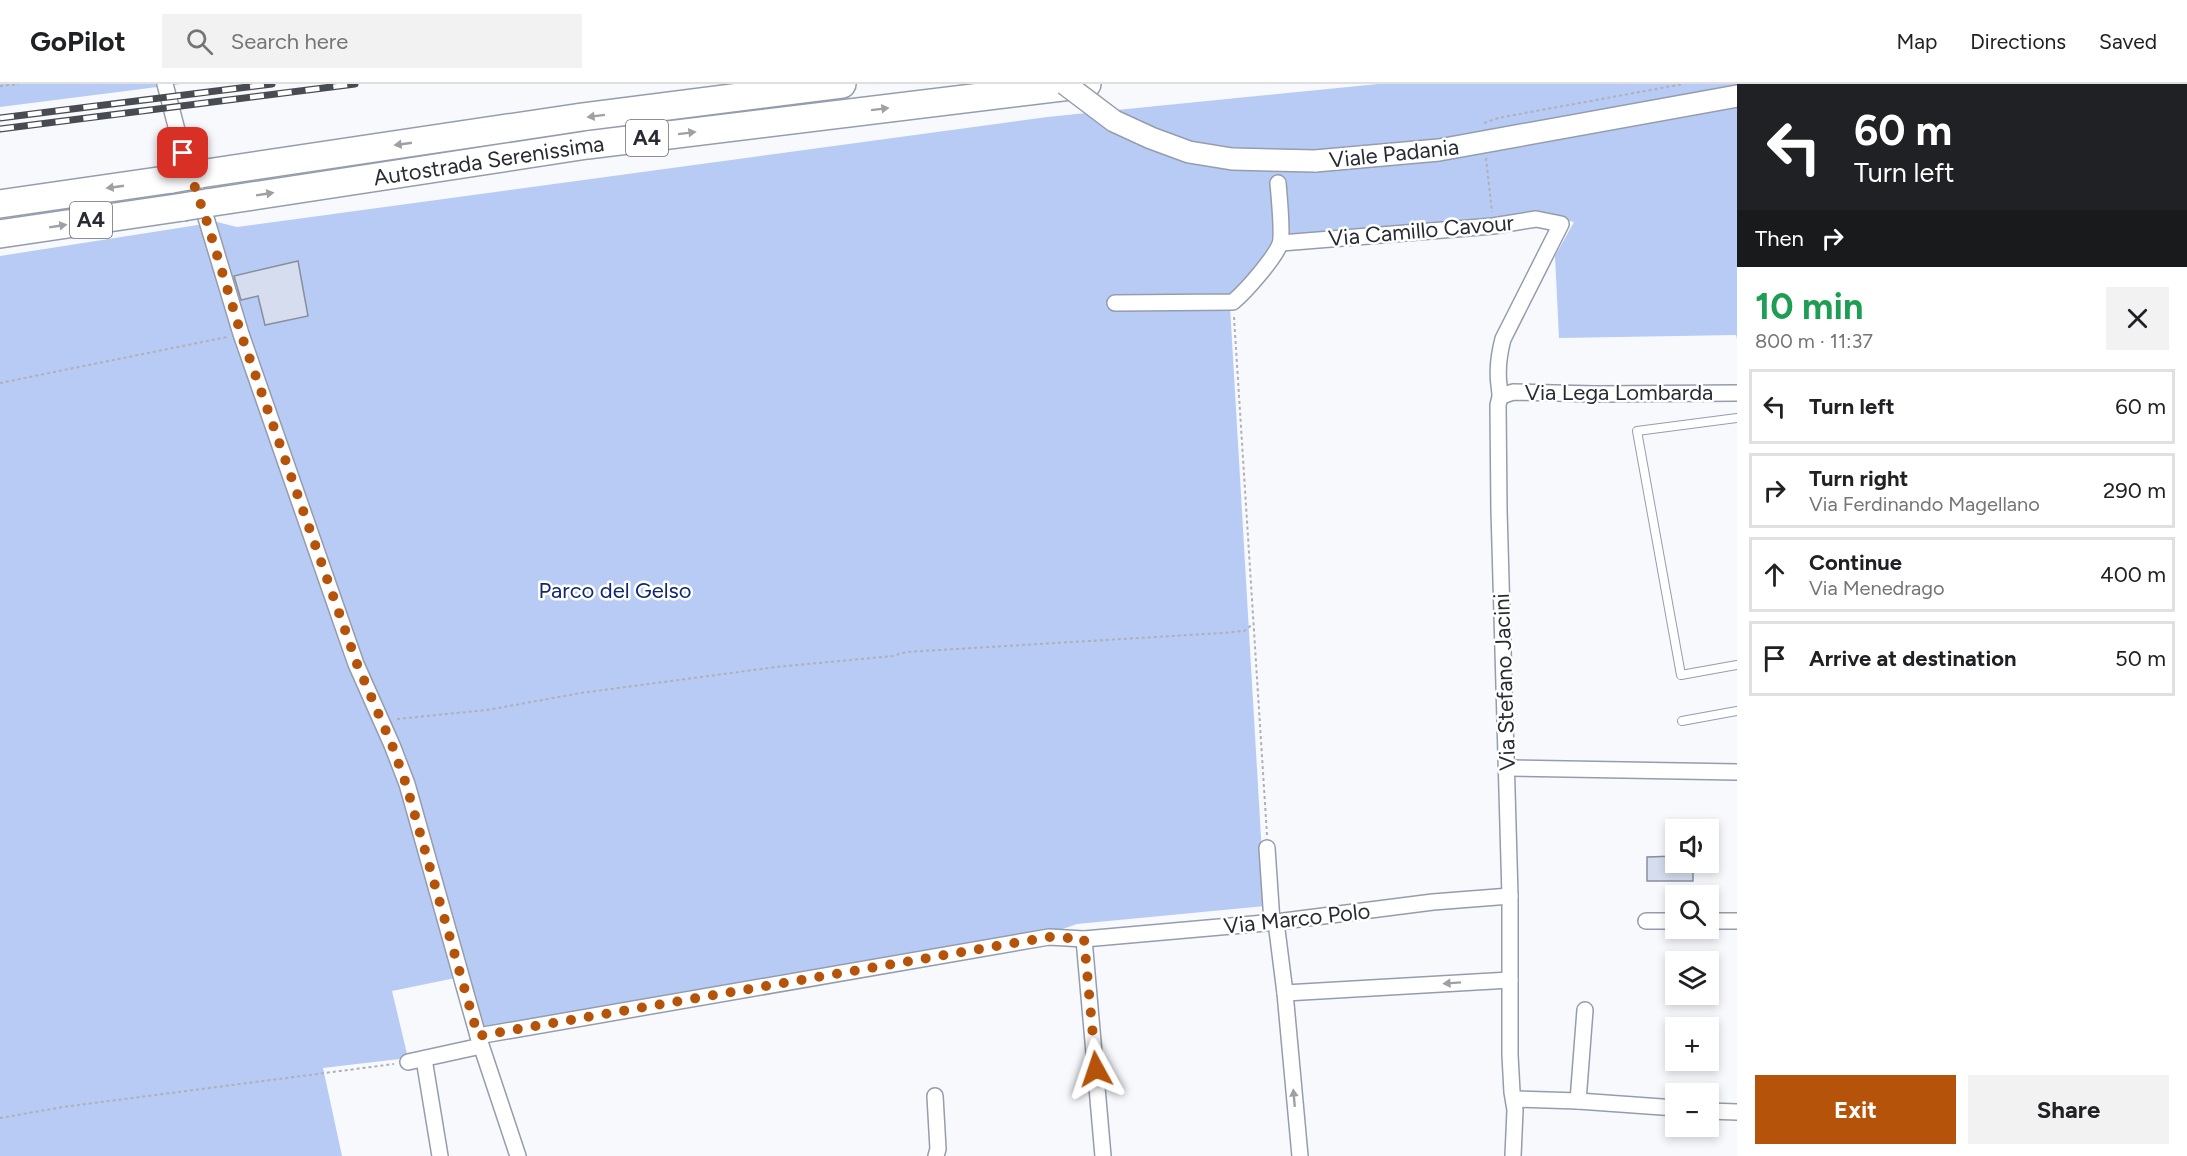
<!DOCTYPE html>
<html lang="en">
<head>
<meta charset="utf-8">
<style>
	body { margin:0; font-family:Figtree,sans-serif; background:#f2f2f2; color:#202124; height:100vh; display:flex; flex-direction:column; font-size:22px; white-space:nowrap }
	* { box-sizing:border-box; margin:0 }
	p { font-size:20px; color:#757577 }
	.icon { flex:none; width:33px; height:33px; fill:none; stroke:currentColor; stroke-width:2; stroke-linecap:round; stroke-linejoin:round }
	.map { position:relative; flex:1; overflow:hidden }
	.details { display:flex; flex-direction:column; background:#fff; width:450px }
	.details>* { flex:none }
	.top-card { background:#202124; color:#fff; overflow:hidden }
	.buttons { position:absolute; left:1665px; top:735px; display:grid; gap:12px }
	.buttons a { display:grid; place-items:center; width:54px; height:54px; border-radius:0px; background:#fff; box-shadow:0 3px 9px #0003; font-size:30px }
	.pin { position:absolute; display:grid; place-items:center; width:51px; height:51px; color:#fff; margin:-26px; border-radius:12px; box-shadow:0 3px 9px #0006 }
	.me { position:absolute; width:66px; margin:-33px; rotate:355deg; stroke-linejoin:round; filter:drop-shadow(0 0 4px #0008) }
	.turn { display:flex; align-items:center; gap:21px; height:126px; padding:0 18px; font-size:27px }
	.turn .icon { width:78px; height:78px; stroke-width:2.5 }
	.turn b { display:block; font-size:42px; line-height:51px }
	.then { display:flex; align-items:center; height:57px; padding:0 18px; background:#0003; gap:12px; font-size:22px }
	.round { display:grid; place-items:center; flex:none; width:63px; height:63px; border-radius:0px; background:#f2f2f2 }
	.overview { display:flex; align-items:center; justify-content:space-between; height:102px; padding:0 18px }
	h1 { font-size:36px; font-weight:700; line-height:45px; color:#1e9e55 }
	.cta { display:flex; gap:12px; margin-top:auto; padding:12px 18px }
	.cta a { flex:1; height:69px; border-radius:0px; background:#b45309; color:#fff; font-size:24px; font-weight:700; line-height:69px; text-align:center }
	.cta a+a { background:#f2f2f2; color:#202124 }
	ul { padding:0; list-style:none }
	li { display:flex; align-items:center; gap:18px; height:75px; margin:0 12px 9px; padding:0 6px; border:3px solid #e0e0e0; border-radius:0px }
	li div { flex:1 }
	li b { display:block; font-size:22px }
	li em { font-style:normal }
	header { display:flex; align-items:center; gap:36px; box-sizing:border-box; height:84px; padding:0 30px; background:#fff; border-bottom:2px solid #e0e0e0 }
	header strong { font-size:28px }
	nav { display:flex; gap:33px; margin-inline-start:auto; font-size:21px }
	.search { width:420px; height:54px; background:#f2f2f2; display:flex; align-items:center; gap:15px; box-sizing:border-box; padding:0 21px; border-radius:0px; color:#757577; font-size:22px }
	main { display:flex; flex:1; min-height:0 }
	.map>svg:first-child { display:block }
	.green { fill:#b8cbf4 }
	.building { fill:#d5ddef; stroke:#888f9f; stroke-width:1.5 }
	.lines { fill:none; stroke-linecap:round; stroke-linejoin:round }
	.lane-casing { stroke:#959dad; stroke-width:10 }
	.street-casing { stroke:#959dad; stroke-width:18 }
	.secondary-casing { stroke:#959dad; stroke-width:24 }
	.highway-casing { stroke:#959dad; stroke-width:30 }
	.path { stroke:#aeb0b5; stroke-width:2; stroke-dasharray:3 3; stroke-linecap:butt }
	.lane { stroke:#fff; stroke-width:8 }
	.street { stroke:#fff; stroke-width:15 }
	.secondary { stroke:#fff; stroke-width:21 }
	.highway { stroke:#fff; stroke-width:27 }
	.rail-casing { stroke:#484b51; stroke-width:7 }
	.rail { stroke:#fff; stroke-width:4.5; stroke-dasharray:14; stroke-linecap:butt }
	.secondary-bridge-casing { stroke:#959dad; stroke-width:24; stroke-linecap:butt }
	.highway-bridge-casing { stroke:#959dad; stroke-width:30; stroke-linecap:butt }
	.secondary-bridge { stroke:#fff; stroke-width:21 }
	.highway-bridge { stroke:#fff; stroke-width:27 }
	.oneway { fill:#9ea0a3 }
	.route { stroke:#b45309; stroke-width:10; stroke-dasharray:0 18 }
	.labels { text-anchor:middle; stroke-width:5; stroke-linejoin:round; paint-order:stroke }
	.shield { fill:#fff; stroke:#686b70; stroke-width:1.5 }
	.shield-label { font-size:21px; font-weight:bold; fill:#282b32 }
	.street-label { font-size:22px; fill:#282b32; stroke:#fff }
	.park-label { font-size:22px; fill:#102771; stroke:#fff }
</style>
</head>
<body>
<header>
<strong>GoPilot</strong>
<div class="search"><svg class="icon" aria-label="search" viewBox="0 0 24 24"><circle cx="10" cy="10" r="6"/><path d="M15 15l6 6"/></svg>Search here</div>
<nav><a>Map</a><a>Directions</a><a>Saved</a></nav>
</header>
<main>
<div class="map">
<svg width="1737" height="1072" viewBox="0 0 1737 1072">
	<rect width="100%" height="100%" fill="#f7f9fd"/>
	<g class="green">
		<path d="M0,0H181L0,23Z"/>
		<path d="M1378,0H1737V255L1736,251L1559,254L1555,172L1574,138L1541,131L1277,156L1230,222L1265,822L1077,840L1051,849L483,947L465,892L392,907L408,974L323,984L342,1072H0V172L217,138L237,143L1047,33Z"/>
	</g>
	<g class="building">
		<path d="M298,177L308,232L265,241L258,212L241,216L234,192Z"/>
		<path d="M1676,772V778H1693V797H1647V773Z"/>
	</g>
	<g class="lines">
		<g class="lane-casing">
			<g id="lane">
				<path d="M1737,334L1637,347L1681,591L1737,581"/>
				<path d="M1682,637L1737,627"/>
			</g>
		</g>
		<g class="street-casing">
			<g id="street">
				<path d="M165,0L183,69L207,137L241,250L356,580L392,661L407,700L478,952L518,1072"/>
				<path d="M1281,159L1493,142L1536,135L1561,140L1503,255C1499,270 1497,286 1499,301C1500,311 1501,310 1498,321L1499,426L1510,812V971L1512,1008L1515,1026L1513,1072"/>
				<path d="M1115,219L1233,218C1246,207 1274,175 1280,160C1283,151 1279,111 1278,99"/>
				<path d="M1502,312L1513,308L1595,310L1737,309"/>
				<path d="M1507,684L1737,688"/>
				<path d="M1267,764L1272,838"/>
				<path d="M1646,837H1676"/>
				<path d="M1708,837H1737"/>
				<path d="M1276,838L1285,909L1300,1072"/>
				<path d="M1084,855L1103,1072"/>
				<path d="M1285,909L1510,896"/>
				<path d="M478,952L1049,853L1084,855L1276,838L1433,818L1510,812"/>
				<path d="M424,975L440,1072"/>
				<path d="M408,978L481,962"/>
				<path d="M935,1012L938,1065L936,1072"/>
				<path d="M1514,1015L1578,1017L1676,1024"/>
				<path d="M1578,1017L1585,926"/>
				<path d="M1708,1027L1737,1028"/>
			</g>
		</g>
		<g class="secondary-casing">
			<path id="secondary" d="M1315,77L1439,66L1737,12"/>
		</g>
		<g class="highway-casing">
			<g id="highway">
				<path d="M200,90L582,33L842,0"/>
				<path id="s1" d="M207,119L587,61L1087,0"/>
				<path d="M0,120L172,95"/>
				<path d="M0,150L183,123"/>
			</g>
		</g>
		<g class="path">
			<path d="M0,2L19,0"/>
			<path d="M1484,39L1498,34L1683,0"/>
			<path d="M1486,74L1492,128"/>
			<path d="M1234,233L1267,751"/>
			<path d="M0,299L227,253"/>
			<path d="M397,635L487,626L581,609L776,583L893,572L906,568L1222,549L1244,547L1253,540"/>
			<path d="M0,1034L63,1023L394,980"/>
		</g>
		<use href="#lane" class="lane"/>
		<use href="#street" class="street"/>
		<use href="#secondary" class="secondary"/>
		<use href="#highway" class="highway"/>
		<g class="rail-casing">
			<g id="rail">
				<path d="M0,34L272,0"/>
				<path d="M0,45L355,0"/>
			</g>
		</g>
		<use href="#rail" class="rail"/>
		<g class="secondary-bridge-casing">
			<path id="secondary-bridge" d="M1065,0L1114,37L1151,54L1189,68L1232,75L1315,77"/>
		</g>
		<g class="highway-bridge-casing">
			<g id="highway-bridge">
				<path d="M172,95L200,90"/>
				<path d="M183,123L207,119"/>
			</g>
		</g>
		<use href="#secondary-bridge" class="secondary-bridge"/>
		<use href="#highway-bridge" class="highway-bridge"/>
	</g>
	<defs><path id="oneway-solid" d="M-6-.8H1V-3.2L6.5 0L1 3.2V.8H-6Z" transform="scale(1.5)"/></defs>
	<g class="oneway">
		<use href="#oneway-solid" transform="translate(880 25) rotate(-7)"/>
		<use href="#oneway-solid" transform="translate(596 32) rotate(173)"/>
		<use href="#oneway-solid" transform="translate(687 49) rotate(-7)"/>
		<use href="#oneway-solid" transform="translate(403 60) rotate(172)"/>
		<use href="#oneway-solid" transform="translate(115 103) rotate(172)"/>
		<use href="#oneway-solid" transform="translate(265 110) rotate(-9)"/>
		<use href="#oneway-solid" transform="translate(58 142) rotate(-9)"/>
		<use href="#oneway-solid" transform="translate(1452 899) rotate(176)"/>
		<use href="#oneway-solid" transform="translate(1294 1014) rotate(-95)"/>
	</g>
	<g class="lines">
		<path class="route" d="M183,69L207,138L241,250L357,580L392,661L406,700L478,952L1049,853L1084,855L1096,985"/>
	</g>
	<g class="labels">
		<g class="shield">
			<rect x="626" y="36" width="42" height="36" rx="4.5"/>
			<rect x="70" y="118" width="42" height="36" rx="4.5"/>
		</g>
		<g class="shield-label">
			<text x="647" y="61">A4</text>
			<text x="91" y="143">A4</text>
		</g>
		<g class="street-label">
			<text transform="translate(1394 69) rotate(-6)" y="8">Viale Padania</text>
			<text dy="8" stroke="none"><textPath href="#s1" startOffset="285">Autostrada Serenissima</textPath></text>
			<text transform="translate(1421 146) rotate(-5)" y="8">Via Camillo Cavour</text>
			<text x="1619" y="316">Via Lega Lombarda</text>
			<text transform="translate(1504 598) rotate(-92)" y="8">Via Stefano Jacini</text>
			<text transform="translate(1297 834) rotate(-6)" y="8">Via Marco Polo</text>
		</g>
		<g class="park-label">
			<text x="615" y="514">Parco del Gelso</text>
		</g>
	</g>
</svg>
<div class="buttons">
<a><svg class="icon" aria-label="sound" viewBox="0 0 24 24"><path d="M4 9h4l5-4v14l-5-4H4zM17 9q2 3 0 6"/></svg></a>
<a><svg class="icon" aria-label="search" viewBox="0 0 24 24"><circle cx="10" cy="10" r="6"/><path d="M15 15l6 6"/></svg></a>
<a><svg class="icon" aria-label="layers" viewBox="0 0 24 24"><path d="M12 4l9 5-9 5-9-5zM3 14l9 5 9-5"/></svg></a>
<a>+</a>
<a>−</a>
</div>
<div class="pin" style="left:183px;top:69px;background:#d93025"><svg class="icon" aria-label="arrive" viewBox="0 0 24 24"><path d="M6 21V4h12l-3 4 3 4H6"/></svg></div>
<svg class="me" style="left:1096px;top:985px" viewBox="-20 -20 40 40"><path d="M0-17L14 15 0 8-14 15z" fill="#b45309" stroke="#fff" stroke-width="4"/></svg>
</div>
<section class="details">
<div class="top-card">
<div class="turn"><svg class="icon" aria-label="left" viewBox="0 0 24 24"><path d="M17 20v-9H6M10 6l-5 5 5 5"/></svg><div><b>60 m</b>Turn left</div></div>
<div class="then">Then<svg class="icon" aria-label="right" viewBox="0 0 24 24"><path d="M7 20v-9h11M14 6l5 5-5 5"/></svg></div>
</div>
<div class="overview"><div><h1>10 min</h1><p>800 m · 11:37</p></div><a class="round"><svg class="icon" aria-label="close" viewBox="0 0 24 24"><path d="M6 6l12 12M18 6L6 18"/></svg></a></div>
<ul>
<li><svg class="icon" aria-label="left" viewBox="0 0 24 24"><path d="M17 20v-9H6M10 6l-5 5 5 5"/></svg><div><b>Turn left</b></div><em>60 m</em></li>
<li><svg class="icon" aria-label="right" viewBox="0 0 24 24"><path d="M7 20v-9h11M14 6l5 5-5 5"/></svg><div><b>Turn right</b><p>Via Ferdinando Magellano</p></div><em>290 m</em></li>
<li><svg class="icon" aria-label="ahead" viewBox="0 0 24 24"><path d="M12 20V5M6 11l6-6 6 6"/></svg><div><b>Continue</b><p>Via Menedrago</p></div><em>400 m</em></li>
<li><svg class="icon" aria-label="arrive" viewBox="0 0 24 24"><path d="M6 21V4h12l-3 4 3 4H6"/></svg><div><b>Arrive at destination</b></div><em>50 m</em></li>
</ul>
<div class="cta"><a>Exit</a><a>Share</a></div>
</section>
</main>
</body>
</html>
